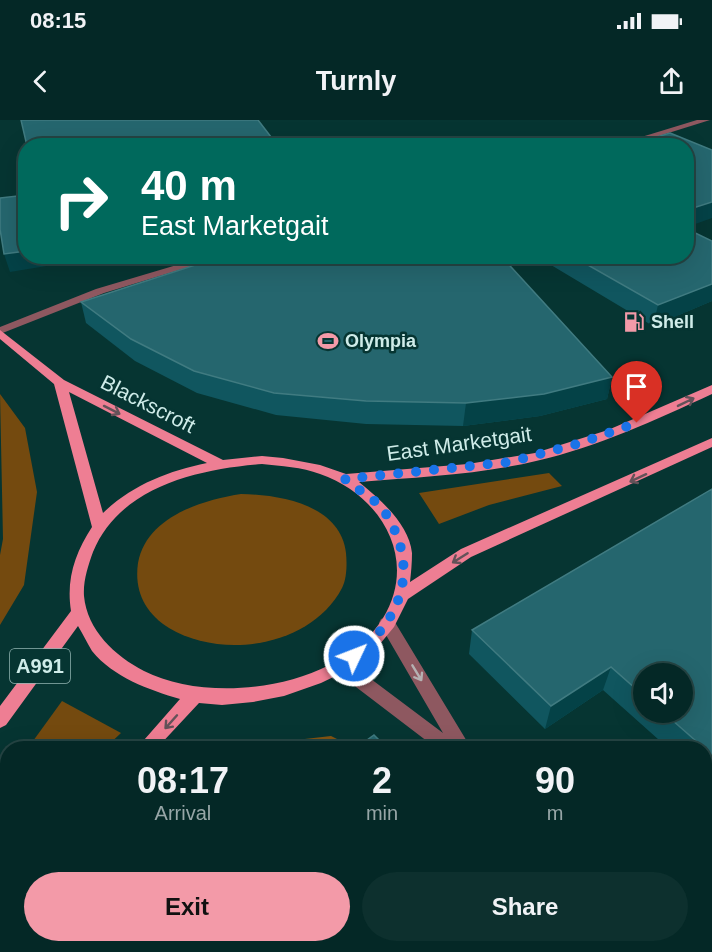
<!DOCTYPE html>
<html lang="en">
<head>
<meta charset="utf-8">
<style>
	body { margin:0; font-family:Helvetica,sans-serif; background:#0d302e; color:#f1f3f6; height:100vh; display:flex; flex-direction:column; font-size:22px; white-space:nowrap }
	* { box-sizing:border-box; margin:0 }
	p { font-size:20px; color:#97a6a7 }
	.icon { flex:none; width:33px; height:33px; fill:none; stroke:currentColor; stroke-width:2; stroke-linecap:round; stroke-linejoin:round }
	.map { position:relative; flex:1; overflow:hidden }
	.side { position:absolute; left:0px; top:621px; width:712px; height:212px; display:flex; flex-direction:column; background:#042826; border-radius:24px 24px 0 0; box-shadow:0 6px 24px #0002,0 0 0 2px #254443 }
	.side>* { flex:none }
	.guide { position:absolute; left:18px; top:18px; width:676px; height:126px; border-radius:24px; box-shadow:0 6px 24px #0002,0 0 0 2px #254443; background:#00695c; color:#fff; overflow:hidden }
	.controls { position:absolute; left:633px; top:543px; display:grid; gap:12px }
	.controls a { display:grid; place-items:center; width:60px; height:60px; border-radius:50%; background:#042826; box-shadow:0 6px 24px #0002,0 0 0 2px #254443; font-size:30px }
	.pin { position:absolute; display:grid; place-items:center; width:51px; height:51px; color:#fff; margin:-62px -26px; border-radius:50% 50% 50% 0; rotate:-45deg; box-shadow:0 0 6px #0007 }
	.pin .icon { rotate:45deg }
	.me { position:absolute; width:66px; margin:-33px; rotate:47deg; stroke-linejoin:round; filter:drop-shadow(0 0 4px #0008) }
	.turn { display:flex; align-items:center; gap:21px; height:126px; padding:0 24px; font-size:27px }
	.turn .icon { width:78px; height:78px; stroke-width:2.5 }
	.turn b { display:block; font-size:42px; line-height:51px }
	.eta { display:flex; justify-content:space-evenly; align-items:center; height:102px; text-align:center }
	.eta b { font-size:36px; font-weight:800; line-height:42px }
	.action { display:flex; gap:12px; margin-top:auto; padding:12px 24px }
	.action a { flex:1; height:69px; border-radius:36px; background:#f39aa8; color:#111; font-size:24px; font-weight:800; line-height:69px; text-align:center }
	.action a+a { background:#0d302e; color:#f1f3f6 }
	.status { display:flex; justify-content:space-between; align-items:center; height:42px; padding:0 30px; background:#042826; direction:ltr }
	.status svg { height:16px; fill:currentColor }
	header { display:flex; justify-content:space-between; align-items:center; height:78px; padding:0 24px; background:#042826; font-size:27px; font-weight:800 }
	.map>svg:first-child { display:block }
	.green { fill:#744a0f }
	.forest { fill:#825412 }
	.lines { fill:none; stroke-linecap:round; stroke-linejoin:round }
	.minor { fill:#8e5860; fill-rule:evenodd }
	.tertiary { fill:#8e5860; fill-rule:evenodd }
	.primary { fill:#ee7e93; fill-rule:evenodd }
	.wall { fill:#10565f; fill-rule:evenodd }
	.shaded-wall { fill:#044247 }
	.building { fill:#25666e; stroke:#407b81; stroke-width:1.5 }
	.oneway { stroke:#635259 }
	.oneway2 { stroke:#b5b1b2 }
	.route { stroke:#1a73e8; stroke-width:10; stroke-dasharray:0 18 }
	.labels { text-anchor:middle; stroke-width:5; stroke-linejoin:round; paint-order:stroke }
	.far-poi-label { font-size:18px; font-weight:bold; fill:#cfece9; stroke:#063532; text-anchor:start }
	.shield { fill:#063532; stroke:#93b5b2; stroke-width:1.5 }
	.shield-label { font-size:20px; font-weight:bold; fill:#cfece9 }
	.street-label { font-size:21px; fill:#cfece9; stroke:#063532 }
</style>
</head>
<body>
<div class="status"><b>08:15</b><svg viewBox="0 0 49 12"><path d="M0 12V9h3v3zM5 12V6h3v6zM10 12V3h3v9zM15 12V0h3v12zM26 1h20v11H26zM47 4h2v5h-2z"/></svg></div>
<header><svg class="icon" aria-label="back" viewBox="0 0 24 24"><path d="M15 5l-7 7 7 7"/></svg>Turnly<svg class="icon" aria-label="share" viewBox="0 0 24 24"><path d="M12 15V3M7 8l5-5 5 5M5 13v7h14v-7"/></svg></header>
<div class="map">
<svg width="712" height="832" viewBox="0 0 712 832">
	<rect width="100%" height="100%" fill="#063532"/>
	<g class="green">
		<path d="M0,274L25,308L37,372L24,465L0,505V435L3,419Z"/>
		<path d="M549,353L562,366L489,385L439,404L419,373Z"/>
		<path d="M241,374C280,375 340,384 346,433C347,444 347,458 342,468C311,527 222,540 169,508C145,493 134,471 138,443C146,397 202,380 241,374Z"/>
		<path d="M62,581L121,613L105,628H28Z"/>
		<path d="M7,657V717L0,724V668Z"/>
	</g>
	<g class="forest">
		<path d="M331,616L355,628H254L261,624Z"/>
		<path d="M9,825H125L120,832H3Z"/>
	</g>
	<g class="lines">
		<g class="minor">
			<path d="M697,0H710L627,26H612Z"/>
			<path d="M207,136H225L104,173L0,214V207L96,169Z"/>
			<path d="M554,825H581L578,832H551Z"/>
		</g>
		<g class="tertiary">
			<path d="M387,497L393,499L471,628H436L335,551L332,546L335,541L341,539L347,541L443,613L379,503L381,499Z"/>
			<path d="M649,825H675L678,832H652Z"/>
		</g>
		<g class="primary">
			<path d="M0,210L64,260L223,340L262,336L283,338L320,345L346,354L468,344L535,333L608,310L712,265V274C655,300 598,327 536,341C478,355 418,357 359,362C380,379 409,404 412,433C412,443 411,453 410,462L461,429L712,318V327L471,437L408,479L394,507L375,530L350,549L321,563L284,576L253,582L222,585L199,583L157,628H137L180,579C149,570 113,557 92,531C87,523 83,514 78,506L6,605L0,608V586L71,491C66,459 75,433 92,407L54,264L0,219ZM69,272L207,343C168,351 132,365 103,393ZM262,344C281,346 302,347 320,354C381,375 419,439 383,498C340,568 213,586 144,551C115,536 87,510 84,476C83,461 88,446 93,432C120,366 199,349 262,344Z"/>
			<path d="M8,772V798L0,801V775Z"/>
		</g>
	</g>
	<g class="wall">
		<path d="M712,121V181L653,206L536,136H687Z"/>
		<path d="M81,182L612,257L607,279L540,296L463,306L366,304L276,295L197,273L135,241L86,203Z"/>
		<path d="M712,369V668L705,662V628H668L603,570L545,609L469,534L472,510ZM644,554L682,592H644Z"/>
		<path d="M159,825H509V827L503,832H164Z"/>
	</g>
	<g class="shaded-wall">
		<path d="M712,82V98L687,107V90Z"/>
		<path d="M26,131V136H107L10,152L4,134Z"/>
		<path d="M712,164V181L653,206L658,185Z"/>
		<path d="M612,257L607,279L540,296L463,306L466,283Z"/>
		<path d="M611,547L603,570L545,609L551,586Z"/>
		<path d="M494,825H509V827L503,832H486Z"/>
	</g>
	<g class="building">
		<path d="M21,0H258L278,26H27Z"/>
		<path d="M670,13L712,30V82L687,90V26H625Z"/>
		<path d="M26,75V131L4,134L0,109V78Z"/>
		<path d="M687,109L712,121V164L658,185L572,136H687Z"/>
		<path d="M223,136H501L612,257L544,274L466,283L366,281L274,273L194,251L131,219L81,182Z"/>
		<path d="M712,369V636L705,630V628H704L663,592H682V554H644V576L611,547L551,586L472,510Z"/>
		<path d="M374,615L387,628H356Z"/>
		<path d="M164,825H494L486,832H168Z"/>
	</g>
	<defs><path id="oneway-shaft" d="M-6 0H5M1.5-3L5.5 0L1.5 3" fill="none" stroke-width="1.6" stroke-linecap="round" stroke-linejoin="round" transform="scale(1.5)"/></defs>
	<g class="oneway">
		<use href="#oneway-shaft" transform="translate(686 282) rotate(-26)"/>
		<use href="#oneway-shaft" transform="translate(112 290) rotate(27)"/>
		<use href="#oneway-shaft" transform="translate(638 358) rotate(155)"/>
		<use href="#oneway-shaft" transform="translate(460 438) rotate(148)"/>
		<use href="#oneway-shaft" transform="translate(171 602) rotate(132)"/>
	</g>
	<use class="oneway2" href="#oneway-shaft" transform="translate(417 553) rotate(59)"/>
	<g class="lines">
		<path class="route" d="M354,536C404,498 420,445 384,391C376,379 356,369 345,359L510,342L577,324L637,303"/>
	</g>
	<defs>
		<g id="fuel-bare" transform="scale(1.62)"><path d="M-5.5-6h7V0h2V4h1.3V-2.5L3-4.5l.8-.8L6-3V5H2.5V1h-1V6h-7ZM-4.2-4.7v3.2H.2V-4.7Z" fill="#f39aa8" stroke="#063532" stroke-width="2.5" paint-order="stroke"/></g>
		<g id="stadium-bare" transform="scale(1.62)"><path d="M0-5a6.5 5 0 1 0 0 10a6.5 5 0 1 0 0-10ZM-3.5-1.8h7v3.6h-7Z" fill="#f39aa8" stroke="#063532" stroke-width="2.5" paint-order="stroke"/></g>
	</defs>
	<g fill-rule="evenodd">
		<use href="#fuel-bare" x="634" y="202"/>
		<use href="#stadium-bare" x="328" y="221"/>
	</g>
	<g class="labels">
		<g class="far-poi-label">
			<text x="651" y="208">Shell</text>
			<text x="345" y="227">Olympia</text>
		</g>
		<rect class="shield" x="10" y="529" width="60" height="34" rx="4.5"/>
		<g class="shield-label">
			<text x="40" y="553">A991</text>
		</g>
		<g class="street-label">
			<text transform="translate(148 284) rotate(27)" y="7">Blackscroft</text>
			<text transform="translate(459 324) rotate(-8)" y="7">East Marketgait</text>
		</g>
	</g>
</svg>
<div class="controls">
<a><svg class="icon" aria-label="sound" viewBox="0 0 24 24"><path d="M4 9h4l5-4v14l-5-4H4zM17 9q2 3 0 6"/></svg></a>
</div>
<div class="pin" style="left:637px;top:303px;background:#d93025"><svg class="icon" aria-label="arrive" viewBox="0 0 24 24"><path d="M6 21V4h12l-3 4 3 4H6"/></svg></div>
<svg class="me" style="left:354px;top:536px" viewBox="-20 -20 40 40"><circle r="17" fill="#1a73e8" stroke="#fff" stroke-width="3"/><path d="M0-11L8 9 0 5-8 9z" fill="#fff"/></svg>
<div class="guide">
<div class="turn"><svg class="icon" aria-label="right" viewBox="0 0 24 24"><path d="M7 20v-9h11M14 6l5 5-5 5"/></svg><div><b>40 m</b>East Marketgait</div></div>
</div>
<section class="side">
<div class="eta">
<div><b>08:17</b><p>Arrival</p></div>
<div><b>2</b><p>min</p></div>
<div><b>90</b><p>m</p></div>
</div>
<div class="action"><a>Exit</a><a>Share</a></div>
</section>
</div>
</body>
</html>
